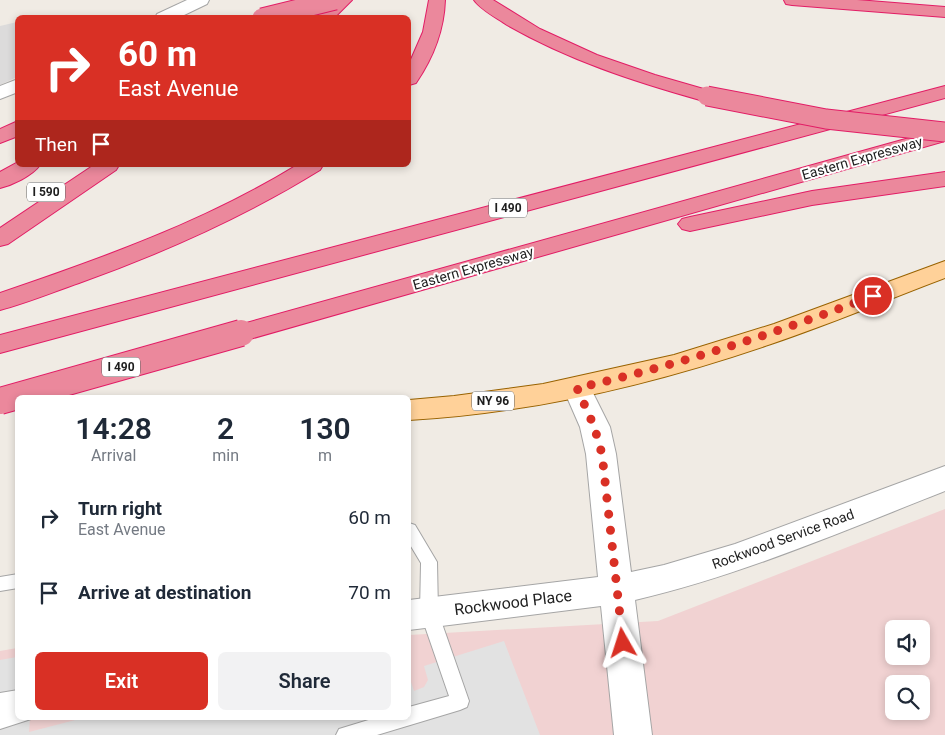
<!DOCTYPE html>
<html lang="en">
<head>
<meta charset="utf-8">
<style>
	body { margin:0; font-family:Roboto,sans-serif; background:#f2f2f3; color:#1f2937; height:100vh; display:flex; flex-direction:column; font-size:19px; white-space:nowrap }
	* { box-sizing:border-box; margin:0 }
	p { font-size:16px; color:#747a83 }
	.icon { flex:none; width:28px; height:28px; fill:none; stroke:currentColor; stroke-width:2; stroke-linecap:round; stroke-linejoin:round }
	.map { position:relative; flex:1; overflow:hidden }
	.panel { position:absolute; left:15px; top:395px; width:396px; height:325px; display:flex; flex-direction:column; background:#fff; border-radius:8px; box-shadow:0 2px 8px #0003 }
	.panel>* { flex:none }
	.banner { position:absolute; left:15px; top:15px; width:396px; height:152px; border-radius:8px; box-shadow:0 2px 8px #0003; background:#d93025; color:#fff; overflow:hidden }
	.tools { position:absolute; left:885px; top:620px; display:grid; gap:10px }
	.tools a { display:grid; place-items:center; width:45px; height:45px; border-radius:8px; background:#fff; box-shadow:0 2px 8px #0003; font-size:25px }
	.pin { position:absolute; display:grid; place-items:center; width:42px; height:42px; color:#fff; margin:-21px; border:2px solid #fff; border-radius:50%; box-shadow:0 1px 5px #0007 }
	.me { position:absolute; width:55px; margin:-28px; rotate:354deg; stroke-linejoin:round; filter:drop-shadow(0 0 4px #0008) }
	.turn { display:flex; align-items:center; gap:18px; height:105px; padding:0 20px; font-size:22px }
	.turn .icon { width:65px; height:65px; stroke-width:2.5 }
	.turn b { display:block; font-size:35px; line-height:42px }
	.then { display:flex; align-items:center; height:48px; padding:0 20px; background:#0003; gap:10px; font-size:19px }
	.eta { display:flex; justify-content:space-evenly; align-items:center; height:85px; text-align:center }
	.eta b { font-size:30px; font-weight:600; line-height:35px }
	.button { display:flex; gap:10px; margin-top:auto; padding:10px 20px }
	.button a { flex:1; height:58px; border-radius:8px; background:#d93025; color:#fff; font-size:20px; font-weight:600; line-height:58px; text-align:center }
	.button a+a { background:#f2f2f3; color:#1f2937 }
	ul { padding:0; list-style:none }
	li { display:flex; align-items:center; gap:15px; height:75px; padding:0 20px }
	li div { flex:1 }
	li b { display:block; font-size:19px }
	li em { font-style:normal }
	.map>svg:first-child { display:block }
	.residential { fill:#dcdbdb }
	.commercial { fill:#f1d2d2; fill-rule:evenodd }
	.parking { fill:#e2e2e2 }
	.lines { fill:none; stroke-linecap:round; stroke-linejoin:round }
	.service-casing { stroke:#a5a5a5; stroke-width:2 }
	.minor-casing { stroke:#a5a5a5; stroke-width:2 }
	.tertiary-casing { stroke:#a5a5a5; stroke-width:2 }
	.primary-casing { stroke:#986200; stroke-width:2 }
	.motorway-casing { stroke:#e21c65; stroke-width:2 }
	.service { fill:#fff; fill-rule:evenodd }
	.minor { fill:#fff; fill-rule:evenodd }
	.tertiary { fill:#fff; fill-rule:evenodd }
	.primary { fill:#ffd199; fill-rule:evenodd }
	.motorway { fill:#eb889c; fill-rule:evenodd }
	.motorway-bridge-far1-casing { stroke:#e21c65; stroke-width:21; stroke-linecap:butt }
	.motorway-bridge-casing { stroke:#e21c65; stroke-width:28; stroke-linecap:butt }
	.motorway-bridge-far1 { stroke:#eb889c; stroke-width:19 }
	.motorway-bridge { stroke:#eb889c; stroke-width:26 }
	.route { stroke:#d93025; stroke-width:9; stroke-dasharray:0 16.2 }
	.labels { text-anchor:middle; stroke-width:4; stroke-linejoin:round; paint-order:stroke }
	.shield { fill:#fff; stroke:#626262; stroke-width:1 }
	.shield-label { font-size:12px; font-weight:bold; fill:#1e1e1e }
	.street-label { font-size:14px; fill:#1e1e1e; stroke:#fff }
	.near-street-label { font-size:16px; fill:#1e1e1e; stroke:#fff }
</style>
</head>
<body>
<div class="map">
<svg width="945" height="735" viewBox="0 0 945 735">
	<rect width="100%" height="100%" fill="#f0ebe4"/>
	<path class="residential" d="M17,22V77L0,85V26Z"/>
	<path class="commercial" d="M945,509V735H0V651L17,648L18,718H409V635L658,621ZM894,629H921V656H894ZM894,684H921V711H894Z"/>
	<path class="parking" d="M504,641L540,735H0V660L17,657L18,718H30L29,732L83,718H409V676L414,691L424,687L428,680L424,666Z"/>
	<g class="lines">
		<g class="service-casing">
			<g id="service">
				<path d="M409,523L415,525L437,562L438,612L469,701L467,707L460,710L377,735H336L339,729L375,718H409V707L449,696L420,612L421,563L409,543Z"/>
				<path d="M18,574V588L0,591V577Z"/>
			</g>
		</g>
		<g class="minor-casing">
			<g id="minor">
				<path d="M577,378L587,381L610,427L616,454L631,572L664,565L735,544L945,466V491C843,531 742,575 635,600L652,735H614L601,606L409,630V600L598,577L586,454L580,427L563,388L567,381Z"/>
				<path d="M18,690V718H32L31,719L0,729V693Z"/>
			</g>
		</g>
		<g class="tertiary-casing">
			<g id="tertiary">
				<path d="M187,0H209L207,4L178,18H155L157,14Z"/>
				<path d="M18,79V92L0,99V86Z"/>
			</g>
		</g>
		<g class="primary-casing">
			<path id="primary" d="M945,261V278C887,300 830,324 771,344C655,384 532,413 409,420V400L454,396L543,384L674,355L774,324Z"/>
		</g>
		<g class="motorway-casing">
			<g id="motorway">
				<path d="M334,0H352L334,18H315Z"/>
				<path d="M429,0H445C444,31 433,58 416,83L409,85V64L423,32Z"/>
				<path d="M474,0H493L540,29L597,55L655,75L714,92L717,96L714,100L707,102L700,100C633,81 568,60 507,25C497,18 481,10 474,0Z"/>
				<path d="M784,0H857L945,7V17L792,5L786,4Z"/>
				<path d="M945,86V98L0,353V335Z"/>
				<path d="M18,121V136L0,143V129Z"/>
				<path d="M945,128V141L250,339L241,342L232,339L228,333L232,327Z"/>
				<path d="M18,162V165H40C32,176 12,185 0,188V172Z"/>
				<path d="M94,165H119L116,170L8,244L0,246V228Z"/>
				<path d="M297,165H323L320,170C244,217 163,253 79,283C53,292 27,303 0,310V293C103,258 204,222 297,165Z"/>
				<path d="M945,172V186L812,205L690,231L682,229L678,224L682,219L690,217L812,191Z"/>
			</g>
		</g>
		<use href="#service" class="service"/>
		<use href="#minor" class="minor"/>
		<use href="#tertiary" class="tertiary"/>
		<use href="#primary" class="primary"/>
		<use href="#motorway" class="motorway"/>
		<g class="motorway-bridge-far1-casing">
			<g id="motorway-bridge-far1">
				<path d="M262,18L335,0"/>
				<path d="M707,96L826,119L945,132"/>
			</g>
		</g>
		<g class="motorway-bridge-casing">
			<path id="motorway-bridge" d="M0,401L241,333"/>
		</g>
		<use href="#motorway-bridge-far1" class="motorway-bridge-far1"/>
		<use href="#motorway-bridge" class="motorway-bridge"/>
	</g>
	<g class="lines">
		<path class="route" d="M623,643L602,454L594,426L577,388C679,365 776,333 873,296"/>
	</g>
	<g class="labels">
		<g class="shield">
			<rect x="27" y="182.5" width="38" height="19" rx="4"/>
			<rect x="489" y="198.5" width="38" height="19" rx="4"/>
			<rect x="102" y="357.5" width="38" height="19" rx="4"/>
			<rect x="472" y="391.5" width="42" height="19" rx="4"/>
		</g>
		<g class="shield-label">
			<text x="46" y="196">I 590</text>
			<text x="508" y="212">I 490</text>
			<text x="121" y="371">I 490</text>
			<text x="493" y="405">NY 96</text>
		</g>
		<g class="street-label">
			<text transform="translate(862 158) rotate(-16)" y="5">Eastern Expressway</text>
			<text transform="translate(473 268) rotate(-16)" y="5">Eastern Expressway</text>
			<text transform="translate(783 539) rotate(-20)" y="5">Rockwood Service Road</text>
		</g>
		<g class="near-street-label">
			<text transform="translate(513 602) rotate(-7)" y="6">Rockwood Place</text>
		</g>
	</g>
</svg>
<div class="tools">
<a><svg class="icon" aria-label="sound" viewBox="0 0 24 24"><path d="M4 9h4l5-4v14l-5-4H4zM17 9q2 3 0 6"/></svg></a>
<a><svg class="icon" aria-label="search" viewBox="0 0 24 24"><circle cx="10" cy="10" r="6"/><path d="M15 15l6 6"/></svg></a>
</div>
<div class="pin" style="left:873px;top:296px;background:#d93025"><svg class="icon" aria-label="arrive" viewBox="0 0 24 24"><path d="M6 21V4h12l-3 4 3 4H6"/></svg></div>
<svg class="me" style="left:623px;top:643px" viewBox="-20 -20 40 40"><path d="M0-17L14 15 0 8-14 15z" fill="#d93025" stroke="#fff" stroke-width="4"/></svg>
<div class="banner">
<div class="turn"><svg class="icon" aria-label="right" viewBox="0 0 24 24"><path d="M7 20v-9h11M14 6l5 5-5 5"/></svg><div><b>60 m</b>East Avenue</div></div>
<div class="then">Then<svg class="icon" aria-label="arrive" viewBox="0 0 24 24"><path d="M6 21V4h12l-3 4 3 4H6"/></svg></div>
</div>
<section class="panel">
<div class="eta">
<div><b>14:28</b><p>Arrival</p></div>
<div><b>2</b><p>min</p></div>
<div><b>130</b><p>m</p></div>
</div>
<ul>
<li><svg class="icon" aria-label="right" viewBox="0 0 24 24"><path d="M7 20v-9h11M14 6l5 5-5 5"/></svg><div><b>Turn right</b><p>East Avenue</p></div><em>60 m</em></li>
<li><svg class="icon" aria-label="arrive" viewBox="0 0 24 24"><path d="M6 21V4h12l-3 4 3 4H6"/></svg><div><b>Arrive at destination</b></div><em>70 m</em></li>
</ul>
<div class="button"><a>Exit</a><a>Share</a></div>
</section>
</div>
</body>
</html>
